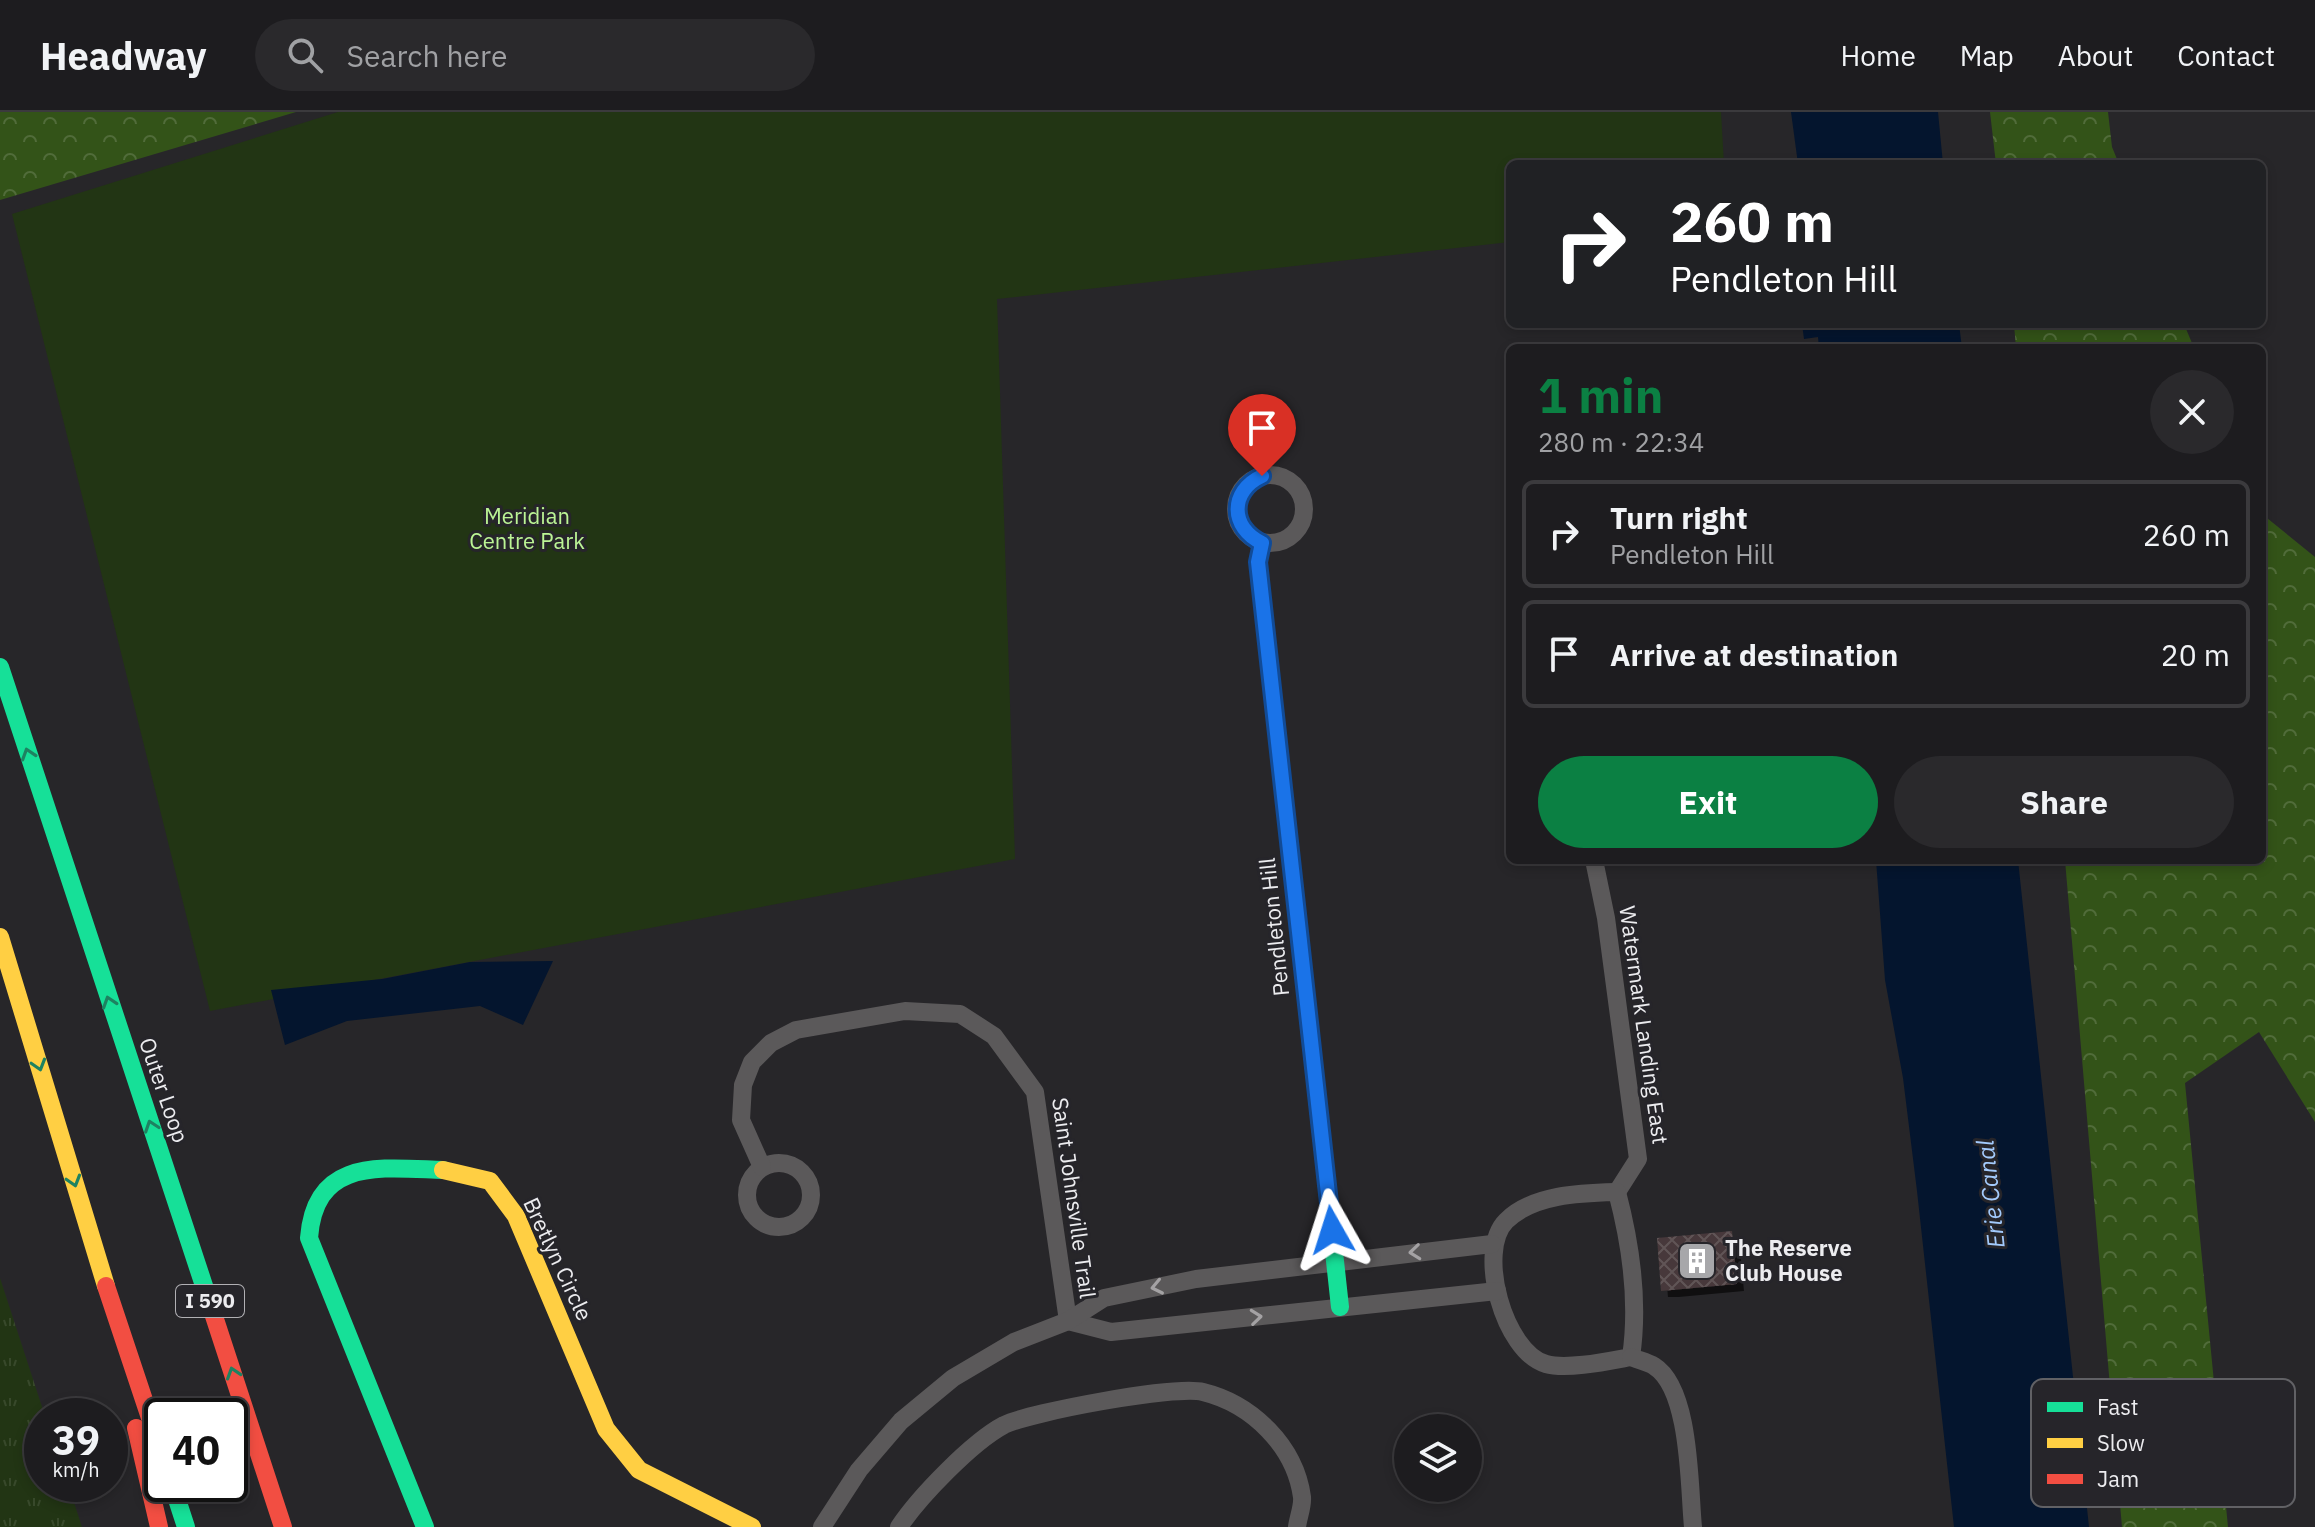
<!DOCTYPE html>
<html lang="en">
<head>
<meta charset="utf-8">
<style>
	body { margin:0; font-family:"IBM Plex Sans",sans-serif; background:#2a292c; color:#f1f3f6; height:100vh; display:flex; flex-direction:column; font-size:30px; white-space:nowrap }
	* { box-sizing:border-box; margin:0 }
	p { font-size:26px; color:#a0a1a4 }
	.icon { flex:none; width:44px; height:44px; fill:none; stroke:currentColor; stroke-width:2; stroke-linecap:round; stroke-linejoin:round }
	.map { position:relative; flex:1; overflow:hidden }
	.panel { position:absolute; left:1506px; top:232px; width:760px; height:520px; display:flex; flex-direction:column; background:#1d1c1f; border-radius:12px; box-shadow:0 4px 12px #0003,0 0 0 2px #3b3a3d }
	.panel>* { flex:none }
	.top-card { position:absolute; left:1506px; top:48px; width:760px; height:168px; border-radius:12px; box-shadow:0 4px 12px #0003,0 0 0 2px #3b3a3d; background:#202124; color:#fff; overflow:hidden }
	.controls { position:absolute; left:1394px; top:1302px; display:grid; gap:16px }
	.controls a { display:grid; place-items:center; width:88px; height:88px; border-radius:50%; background:#1d1c1f; box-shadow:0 4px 12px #0003,0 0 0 2px #3b3a3d; font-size:40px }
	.speed { position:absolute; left:24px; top:1286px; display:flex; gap:16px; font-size:40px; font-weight:700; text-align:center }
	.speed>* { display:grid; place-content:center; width:104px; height:104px; border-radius:50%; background:#1d1c1f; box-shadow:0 4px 12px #0003,0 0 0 2px #3b3a3d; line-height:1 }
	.speed small { font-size:20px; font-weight:400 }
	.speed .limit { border:4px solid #111; border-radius:12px; background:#fff; color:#111 }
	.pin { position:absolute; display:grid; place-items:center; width:68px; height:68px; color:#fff; margin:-82px -34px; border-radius:50% 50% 50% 0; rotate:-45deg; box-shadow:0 0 8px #0007 }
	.pin .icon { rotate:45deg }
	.me { position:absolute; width:88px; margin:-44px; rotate:354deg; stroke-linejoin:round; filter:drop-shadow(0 0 6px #0008) }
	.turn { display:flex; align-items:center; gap:28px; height:168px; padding:0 32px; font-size:36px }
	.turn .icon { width:104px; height:104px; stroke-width:2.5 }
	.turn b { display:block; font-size:56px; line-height:68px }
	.round { display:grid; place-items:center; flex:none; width:84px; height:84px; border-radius:42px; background:#2a292c }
	.headline { display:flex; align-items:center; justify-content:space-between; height:136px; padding:0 32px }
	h1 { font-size:48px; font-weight:700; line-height:60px; color:#0b8043 }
	.action { display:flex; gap:16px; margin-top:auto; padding:16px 32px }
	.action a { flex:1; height:92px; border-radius:48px; background:#0b8043; color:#fff; font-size:32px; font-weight:700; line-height:92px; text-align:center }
	.action a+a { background:#2a292c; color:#f1f3f6 }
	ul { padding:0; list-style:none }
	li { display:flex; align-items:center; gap:24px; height:108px; margin:0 16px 12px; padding:0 16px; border:4px solid #3b3a3d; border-radius:12px }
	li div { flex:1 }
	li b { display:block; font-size:30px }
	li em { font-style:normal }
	header { display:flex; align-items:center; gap:48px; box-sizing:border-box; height:112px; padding:0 40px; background:#1d1c1f; border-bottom:2px solid #3b3a3d }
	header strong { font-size:38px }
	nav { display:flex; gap:44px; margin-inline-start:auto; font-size:28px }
	.search { width:560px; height:72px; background:#2a292c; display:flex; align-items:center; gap:20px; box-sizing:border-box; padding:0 28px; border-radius:44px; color:#a0a1a4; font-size:30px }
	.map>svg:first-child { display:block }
	.grass { fill:url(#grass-tufts) }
	.forest { fill:url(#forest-crowns) }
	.park { fill:#223514 }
	.water { fill:#04152e }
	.building { fill:url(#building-cross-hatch); filter:url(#shadow) }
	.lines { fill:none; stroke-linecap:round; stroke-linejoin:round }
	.street { stroke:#5b595a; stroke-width:18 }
	.fast { stroke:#16e098; stroke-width:18 }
	.slow { stroke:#ffcf43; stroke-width:18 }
	.jam { stroke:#f24e42; stroke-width:18 }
	.oneway { stroke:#1e8261 }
	.oneway2 { stroke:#a4a2a4 }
	.route-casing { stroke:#114b97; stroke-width:20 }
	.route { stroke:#1a73e8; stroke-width:14 }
	.labels { text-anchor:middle; stroke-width:6; stroke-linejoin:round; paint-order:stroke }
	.shield { fill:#26252a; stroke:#b1b0b4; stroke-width:2 }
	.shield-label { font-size:20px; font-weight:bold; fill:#ececef }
	.park-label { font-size:22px; fill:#bbf495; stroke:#26252a }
	.street-label { font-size:22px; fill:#ececef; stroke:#26252a }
	.poi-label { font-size:22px; font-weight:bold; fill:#ececef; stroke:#26252a; text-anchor:start }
	.water-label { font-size:24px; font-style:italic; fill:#a3cafc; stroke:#26252a }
	.key { fill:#26252a; stroke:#616165; stroke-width:2 }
	.key-label { font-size:22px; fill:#ececef }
</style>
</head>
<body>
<header>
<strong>Headway</strong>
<div class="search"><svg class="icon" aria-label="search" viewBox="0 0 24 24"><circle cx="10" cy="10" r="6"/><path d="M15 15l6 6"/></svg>Search here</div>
<nav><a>Home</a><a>Map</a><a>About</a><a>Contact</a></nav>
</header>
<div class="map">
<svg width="2315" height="1415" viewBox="0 0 2315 1415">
	<defs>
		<pattern id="grass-tufts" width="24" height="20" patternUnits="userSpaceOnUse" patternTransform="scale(2)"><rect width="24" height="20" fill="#223514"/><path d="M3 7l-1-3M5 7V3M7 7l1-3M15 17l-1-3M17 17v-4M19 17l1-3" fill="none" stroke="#38492b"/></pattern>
		<pattern id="forest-crowns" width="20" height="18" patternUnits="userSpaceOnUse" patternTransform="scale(2)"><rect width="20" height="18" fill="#335318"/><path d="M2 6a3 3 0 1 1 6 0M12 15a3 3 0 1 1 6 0" fill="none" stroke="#516c3a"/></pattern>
		<pattern id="building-cross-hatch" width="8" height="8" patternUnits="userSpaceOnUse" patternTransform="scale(2)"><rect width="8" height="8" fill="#46383a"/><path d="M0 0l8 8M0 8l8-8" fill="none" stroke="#615557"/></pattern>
		<filter id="shadow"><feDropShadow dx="7" dy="7" stdDeviation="0" flood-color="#0009"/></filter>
	</defs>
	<rect width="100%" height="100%" fill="#272629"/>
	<path class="grass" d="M0,1166L45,1304H42V1372H68L82,1415H0Z"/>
	<g class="forest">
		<path d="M0,0H296L0,88Z"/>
		<path d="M1990,0H2108L2112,35L2119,52H1996Z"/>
		<path d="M2014,212H2184L2194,236H2016Z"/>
		<path d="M2262,402L2315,445V1010L2259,920L2185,971L2228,1415H2122L2065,748H2262Z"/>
	</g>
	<path class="park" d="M338,0H1721L1724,52H1510V130L997,187L1015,747L210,899L12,102Z"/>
	<g class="water">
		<path d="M1791,0H1938L1943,52H1798Z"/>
		<path d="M1802,212H1959L1962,236H1819L1818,225L1804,227Z"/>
		<path d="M1876,748H2018L2089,1415H1954L1917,1079L1903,966L1885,868Z"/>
		<path d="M553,849L523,913L480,894L347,909L285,933L271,878L382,867L470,850Z"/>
	</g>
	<path class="building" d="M1732,1119L1737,1172L1661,1179L1657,1126Z"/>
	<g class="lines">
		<g class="street">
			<circle cx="1270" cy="397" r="34"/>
			<path d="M1594,748L1606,806L1638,1047L1617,1080"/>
			<circle cx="779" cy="1083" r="32"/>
			<path d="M762,1055L741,1008L743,973L752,950L771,931L796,918L905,899L960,902L994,924L1035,980L1068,1209"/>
			<path d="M1617,1080C1631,1133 1639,1191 1631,1245C1609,1249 1567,1258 1546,1252C1504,1240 1476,1139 1506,1109C1533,1082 1582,1081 1617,1080Z"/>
			<path d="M1068,1209L1111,1220L1497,1179"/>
			<path d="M1631,1245C1638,1248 1648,1250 1654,1254C1691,1277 1689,1376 1693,1415"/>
			<path d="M822,1415L859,1358L901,1309L953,1266L1014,1230L1068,1209L1104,1186L1196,1167L1492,1132"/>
			<path d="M899,1415C919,1385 972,1330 1004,1313C1031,1300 1176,1273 1203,1280C1252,1292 1295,1334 1302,1385C1303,1394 1298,1406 1297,1415"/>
		</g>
		<g class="fast">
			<path d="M0,555L212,1198"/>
			<path d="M1324,1048L1340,1195"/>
			<path d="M172,1372L186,1415"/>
			<path d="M425,1415L309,1126C315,1045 381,1056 443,1058"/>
		</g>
		<g class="slow">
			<path d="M1262,431L1258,450L1324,1048"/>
			<path d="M0,825L106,1174"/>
			<path d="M443,1058L490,1069L516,1104L606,1317L639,1358L752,1415"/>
		</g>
		<g class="jam">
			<path d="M106,1174L162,1342"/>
			<path d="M212,1198L283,1415"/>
			<path d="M136,1316L159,1415"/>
		</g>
	</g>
	<defs><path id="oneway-chevron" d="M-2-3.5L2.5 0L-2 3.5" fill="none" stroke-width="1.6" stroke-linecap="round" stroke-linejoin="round" transform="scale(2)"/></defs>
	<g class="oneway">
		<use href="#oneway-chevron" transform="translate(28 642) rotate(-108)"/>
		<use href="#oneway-chevron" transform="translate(109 890) rotate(-108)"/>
		<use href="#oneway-chevron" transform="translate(39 953) rotate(73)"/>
		<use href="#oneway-chevron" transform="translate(151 1014) rotate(-109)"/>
		<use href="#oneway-chevron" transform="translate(74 1069) rotate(73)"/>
		<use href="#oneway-chevron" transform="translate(233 1261) rotate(-108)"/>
	</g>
	<g class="oneway2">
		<use href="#oneway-chevron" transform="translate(1415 1140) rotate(174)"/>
		<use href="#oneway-chevron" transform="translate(1157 1175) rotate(168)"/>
		<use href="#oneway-chevron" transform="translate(1256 1205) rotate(-6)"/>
	</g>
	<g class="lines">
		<g class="route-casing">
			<path id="route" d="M1262,364C1229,379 1230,416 1262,431L1258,450L1332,1118"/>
		</g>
		<use href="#route" class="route"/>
	</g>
	<defs>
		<g id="building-square" transform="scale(2)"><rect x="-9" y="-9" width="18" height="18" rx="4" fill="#a7a7aa" stroke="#26252a"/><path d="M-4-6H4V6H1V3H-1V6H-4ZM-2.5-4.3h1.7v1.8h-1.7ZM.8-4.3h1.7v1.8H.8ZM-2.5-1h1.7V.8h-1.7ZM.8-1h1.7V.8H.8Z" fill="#fff"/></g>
	</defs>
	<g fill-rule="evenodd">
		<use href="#building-square" x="1697" y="1149"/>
	</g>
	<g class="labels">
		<rect class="shield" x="176" y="1173" width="68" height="32" rx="6"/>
		<g class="shield-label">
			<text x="210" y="1196">I 590</text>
		</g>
		<g class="park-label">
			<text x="527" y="412">Meridian<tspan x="527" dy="25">Centre Park</tspan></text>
		</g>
		<g class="street-label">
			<text transform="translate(1274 815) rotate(-96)" y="8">Pendleton Hill</text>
			<text transform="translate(1644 913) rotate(82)" y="8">Watermark Landing East</text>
			<text transform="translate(164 978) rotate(71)" y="8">Outer Loop</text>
			<text transform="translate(1074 1086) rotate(82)" y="8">Saint Johnsville Trail</text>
			<text transform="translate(558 1147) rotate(65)" y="8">Bretlyn Circle</text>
		</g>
		<g class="poi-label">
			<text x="1725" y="1144">The Reserve<tspan x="1725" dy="25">Club House</tspan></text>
		</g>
		<g class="water-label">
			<text transform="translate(1991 1082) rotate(-96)" y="8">Erie Canal</text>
		</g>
	</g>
	<rect x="2031" y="1267" width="264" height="128" rx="12" class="key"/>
	<rect x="2047" y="1290" width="36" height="10" fill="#16e098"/>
	<rect x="2047" y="1326" width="36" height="10" fill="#ffcf43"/>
	<rect x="2047" y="1362" width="36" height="10" fill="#f24e42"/>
	<g class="key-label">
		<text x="2097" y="1303">Fast</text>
		<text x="2097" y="1339">Slow</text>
		<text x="2097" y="1375">Jam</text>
	</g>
</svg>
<div class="controls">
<a><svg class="icon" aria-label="layers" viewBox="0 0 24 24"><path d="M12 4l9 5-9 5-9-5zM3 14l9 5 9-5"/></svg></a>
</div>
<div class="speed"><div>39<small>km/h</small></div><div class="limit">40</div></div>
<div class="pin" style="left:1262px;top:364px;background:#d93025"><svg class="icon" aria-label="arrive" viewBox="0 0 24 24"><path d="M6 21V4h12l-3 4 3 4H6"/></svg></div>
<svg class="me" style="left:1332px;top:1118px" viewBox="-20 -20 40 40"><path d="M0-17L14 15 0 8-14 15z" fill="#1a73e8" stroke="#fff" stroke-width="4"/></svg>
<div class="top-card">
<div class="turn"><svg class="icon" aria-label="right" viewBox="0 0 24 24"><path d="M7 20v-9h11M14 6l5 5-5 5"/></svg><div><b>260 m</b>Pendleton Hill</div></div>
</div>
<section class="panel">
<div class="headline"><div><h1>1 min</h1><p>280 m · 22:34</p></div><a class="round"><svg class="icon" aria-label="close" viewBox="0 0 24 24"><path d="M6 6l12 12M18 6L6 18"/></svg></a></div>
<ul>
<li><svg class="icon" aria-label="right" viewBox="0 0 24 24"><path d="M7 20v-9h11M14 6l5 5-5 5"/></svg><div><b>Turn right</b><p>Pendleton Hill</p></div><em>260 m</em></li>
<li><svg class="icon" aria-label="arrive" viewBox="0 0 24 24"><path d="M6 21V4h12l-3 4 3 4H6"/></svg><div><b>Arrive at destination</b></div><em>20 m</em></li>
</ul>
<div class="action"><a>Exit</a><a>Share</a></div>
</section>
</div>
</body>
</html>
